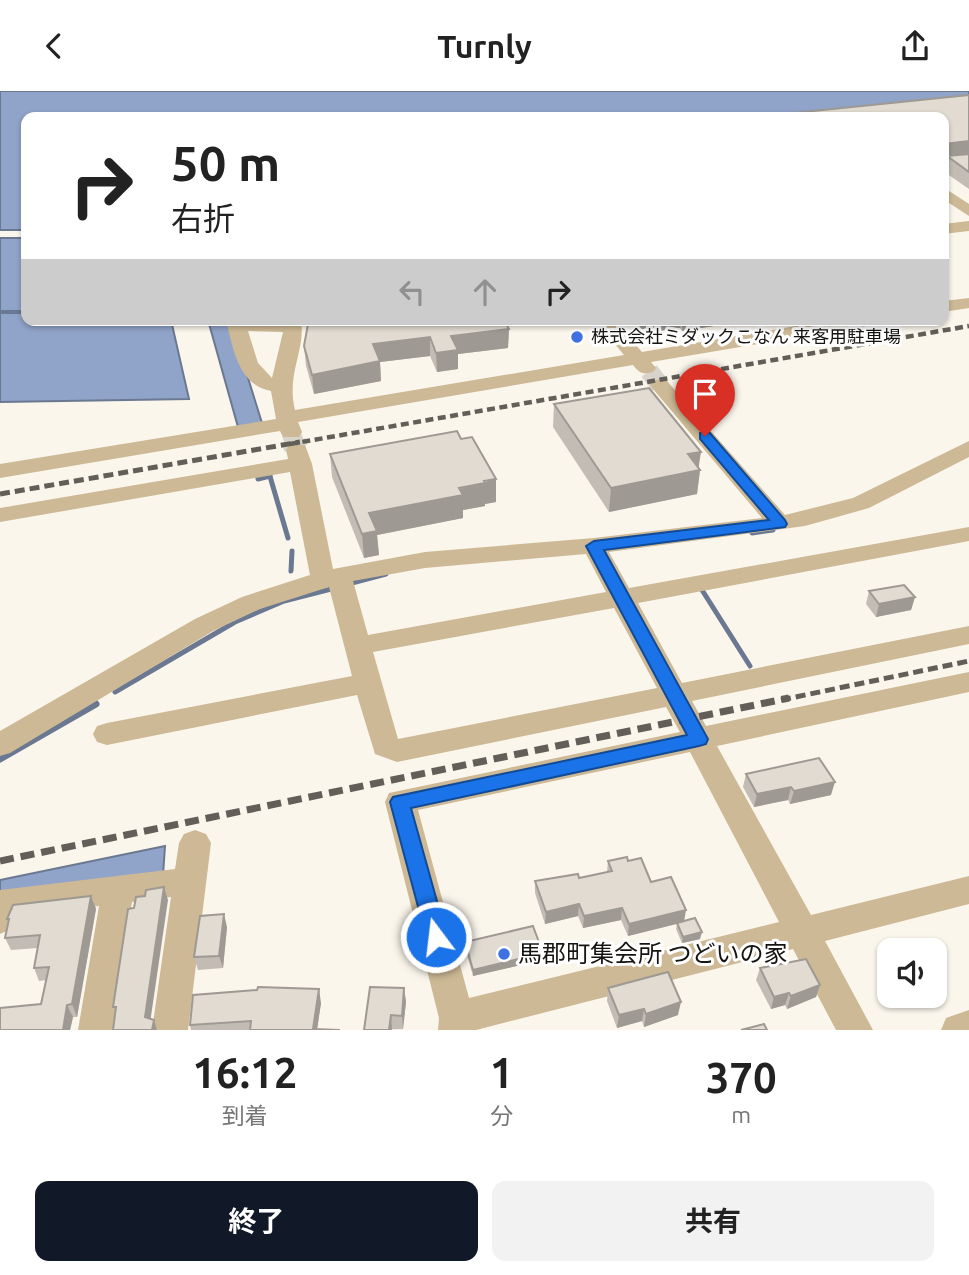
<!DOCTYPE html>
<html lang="ja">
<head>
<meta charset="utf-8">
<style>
	body { margin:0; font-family:Ubuntu,"Noto Sans JP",sans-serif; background:#f2f2f2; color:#222; height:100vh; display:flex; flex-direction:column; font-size:26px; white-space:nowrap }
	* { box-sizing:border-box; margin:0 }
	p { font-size:23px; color:#767676 }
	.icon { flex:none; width:38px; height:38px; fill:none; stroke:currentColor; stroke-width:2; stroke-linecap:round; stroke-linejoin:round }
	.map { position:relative; height:939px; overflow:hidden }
	.panel { display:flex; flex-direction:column; background:#fff; flex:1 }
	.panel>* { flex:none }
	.hud { position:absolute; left:21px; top:21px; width:928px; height:214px; border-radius:14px; box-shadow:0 2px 5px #0004; background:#fff; color:#222; overflow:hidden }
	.buttons { position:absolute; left:877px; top:847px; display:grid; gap:14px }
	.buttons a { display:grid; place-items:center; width:70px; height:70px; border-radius:14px; background:#fff; box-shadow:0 2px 5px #0004; font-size:35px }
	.pin { position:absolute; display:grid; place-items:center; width:60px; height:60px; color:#fff; margin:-72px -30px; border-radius:50% 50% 50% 0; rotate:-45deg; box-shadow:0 0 7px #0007 }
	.pin .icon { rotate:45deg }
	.me { position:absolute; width:77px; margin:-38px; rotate:345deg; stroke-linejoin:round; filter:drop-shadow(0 0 5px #0008) }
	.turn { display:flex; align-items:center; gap:24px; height:147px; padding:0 35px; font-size:32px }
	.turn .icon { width:91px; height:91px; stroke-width:2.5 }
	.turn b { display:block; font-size:49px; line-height:60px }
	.lanes { display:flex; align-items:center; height:66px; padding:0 35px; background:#0003; justify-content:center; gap:35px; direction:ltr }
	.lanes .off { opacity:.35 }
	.eta { display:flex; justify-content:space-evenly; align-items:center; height:119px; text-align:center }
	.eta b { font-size:42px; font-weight:700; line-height:49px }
	.button { display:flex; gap:14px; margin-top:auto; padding:14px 35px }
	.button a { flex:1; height:80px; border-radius:14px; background:#111827; color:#fff; font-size:28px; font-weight:700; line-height:80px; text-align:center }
	.button a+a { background:#f2f2f2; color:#222 }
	header { display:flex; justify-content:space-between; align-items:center; height:91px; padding:0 35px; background:#fff; font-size:32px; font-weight:700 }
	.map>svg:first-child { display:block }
	.water { fill:#90a3c8; stroke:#6b7891; stroke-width:2 }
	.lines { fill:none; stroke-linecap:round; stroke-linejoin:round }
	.stream-far1 { stroke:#6b7891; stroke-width:5 }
	.stream { stroke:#6b7891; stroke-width:7 }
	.minor-tunnel-far1 { stroke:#d9d4cb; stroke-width:19; stroke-dasharray:19 10; stroke-linecap:butt }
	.minor-tunnel { stroke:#d9d4cb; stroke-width:24; stroke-dasharray:24 12; stroke-linecap:butt }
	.minor { fill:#cdb995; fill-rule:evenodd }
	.rail-far2 { stroke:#625f59; stroke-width:4.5; stroke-dasharray:8 4.5; stroke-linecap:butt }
	.rail-far1 { stroke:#625f59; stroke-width:5; stroke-dasharray:10 5; stroke-linecap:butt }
	.rail { stroke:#625f59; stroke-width:7; stroke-dasharray:14 7; stroke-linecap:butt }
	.wall { fill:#c2bcb5 }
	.shaded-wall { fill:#9e9993 }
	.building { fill:#e1dbd2; stroke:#9e9993; stroke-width:2 }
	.route { fill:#1a73e8; stroke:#114b97; stroke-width:2 }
	.poi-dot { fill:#3f71e2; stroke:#fff; stroke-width:2.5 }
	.labels { text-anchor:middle; stroke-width:6; stroke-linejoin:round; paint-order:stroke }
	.far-poi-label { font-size:18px; fill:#161411; stroke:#fff; text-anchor:start }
	.near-poi-label { font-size:24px; fill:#161411; stroke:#fff; text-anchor:start }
</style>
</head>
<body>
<header><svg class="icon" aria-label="back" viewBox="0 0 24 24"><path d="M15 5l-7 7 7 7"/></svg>Turnly<svg class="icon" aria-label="share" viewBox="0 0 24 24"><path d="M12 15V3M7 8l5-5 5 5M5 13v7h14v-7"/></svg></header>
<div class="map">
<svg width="969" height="939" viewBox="0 0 969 939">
	<rect width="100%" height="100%" fill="#fbf6ec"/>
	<g class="water">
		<path d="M0,0H969V12L782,26H26V139H0Z"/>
		<rect x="0" y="147" width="26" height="73"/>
		<path d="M0,222H26V229H171L189,308L0,311Z"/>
		<path d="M208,229H230L262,332L238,336Z"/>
		<path d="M165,755L163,784L0,803V789Z"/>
	</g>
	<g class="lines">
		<g class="stream-far1">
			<path d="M269,382L288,447"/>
			<path d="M258,388L270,385"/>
			<path d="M752,442L773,439"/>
			<path d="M291,480L292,460"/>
			<path d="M348,493L386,483"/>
			<path d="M702,499L750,575"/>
			<path d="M115,601L235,531L284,510L335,497"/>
		</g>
		<path class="stream" d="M0,668L96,613"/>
		<g class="minor-tunnel-far1">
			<path d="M649,280L660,294"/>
			<path d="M291,342L295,353"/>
		</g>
		<path class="minor-tunnel" d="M294,351L296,357"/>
		<g class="minor">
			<path d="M943,96L969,113V125L943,108Z"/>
			<path d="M969,130V140L943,143V133Z"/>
			<path d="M969,207V217L943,221V210Z"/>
			<path d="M226,229H301C306,259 286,282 295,319L624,264L595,229H614L642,261L831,229H875L866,235L651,271L656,277L653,281C643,284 639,282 633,274L298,331L302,341L299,346H283L280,340L0,387V373L276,328L271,300C238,294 233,257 226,229ZM248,240L283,241L272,287L258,272Z"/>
			<path d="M660,288L667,290L785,424L853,407L969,350V366L869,417L805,435L609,461L629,497L969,436V450L638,512L682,592L969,535V553L692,610L706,635L969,581V601L717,655L811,824L969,785V813L825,850L873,939H836L793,858L476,939H438L439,927L385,711L389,702L680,641L666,616L397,671L375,663L357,604L107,654L97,651L93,643L97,635L107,632L352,585L329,496L260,518L213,540L10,662L0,665V640L195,528L242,506L310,484L290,381L0,431V417L288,368L286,359L289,354H305L312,373L333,478L425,461L594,447L762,427L653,298L650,294L653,290ZM586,463L606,501L368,544L353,490L425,477ZM614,517L657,597L398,648L373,561ZM690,661L779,831L469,907L418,719Z"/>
			<path d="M195,739L206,743L211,752L188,939H152L171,806L132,811L114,939H78L99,815L17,825L12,838L0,843V799L175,778L179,752L184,743Z"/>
			<path d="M969,919V939H941L946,927Z"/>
		</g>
		<path class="rail-far2" d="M290,353L969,235"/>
		<g class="rail-far1">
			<path d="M0,403L300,351"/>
			<path d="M781,609L969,570"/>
		</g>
		<path class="rail" d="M0,770L789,607"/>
	</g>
	<g class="wall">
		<path d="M969,4V98L943,80L946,67H944L943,68V26L775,25Z"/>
		<path d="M628,229H752L682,240L680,237L660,240L657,236L636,239Z"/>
		<path d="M509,238L508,257L458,263V278L437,281L430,265L380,271L381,290L314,303L306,275L304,255Z"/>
		<path d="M554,313L700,379L697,403L609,421L553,336Z"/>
		<path d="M330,363L496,411L485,413V415L463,419V427L377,444L379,464L364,467L332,386Z"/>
		<path d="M869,500L915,506L911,519L876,526L866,513Z"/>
		<path d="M746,683L831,704L790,713L788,709L754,716L743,696Z"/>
		<path d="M608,770H628L651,791L700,848L682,852L676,838L677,833L628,845L621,829L583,837L578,825L545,833L535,802V790L579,787L607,781Z"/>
		<path d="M91,805L96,818L77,926H73L70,939H0L41,913L46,889L39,890L34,877L38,857L11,859L5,847L9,831L7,828Z"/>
		<path d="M227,836L223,877L198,879L194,866Z"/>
		<path d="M465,851L543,862L542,869L473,885L465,857Z"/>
		<path d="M760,877L820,894L816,906L787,918L785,914L771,918L756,889Z"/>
		<path d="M404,897L406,911L403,938L364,939Z"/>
		<path d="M608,897L678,924L644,936L642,930L617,937L607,910Z"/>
		<path d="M321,912L317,938L340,939H191L190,934Z"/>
	</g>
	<g class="shaded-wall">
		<path d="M969,50V63L944,67L945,53Z"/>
		<path d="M637,229H657V236L636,239Z"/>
		<path d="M661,229H681L680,237L660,240Z"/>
		<path d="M683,229H752L682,240Z"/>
		<path d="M509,238L508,257L458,263V278L437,281L436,262L451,245Z"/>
		<path d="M430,246V265L380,271L381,290L314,303L312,284L373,253Z"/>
		<path d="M701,361L698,380L700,379L697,403L609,421L611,397L688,363Z"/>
		<path d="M496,388V411L485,413V415L463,419V427L377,444L379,464L364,467L362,443L369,422Z"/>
		<path d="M915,506L911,519L876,526L879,513Z"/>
		<path d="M835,691L831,704L790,713L794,700Z"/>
		<path d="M791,696L788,709L754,716L757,703Z"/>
		<path d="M164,796L168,809L149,939L145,926Z"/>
		<path d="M91,805L96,818L77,926L72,913Z"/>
		<path d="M579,813L578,825L545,833L546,821Z"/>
		<path d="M622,817L621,829L583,837L584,825Z"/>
		<path d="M686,819L684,831L628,845L629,833Z"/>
		<path d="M224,823L227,836L223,877L219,865Z"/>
		<path d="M702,841L700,848L682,852L683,846Z"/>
		<path d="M543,862L542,869L473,885V879Z"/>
		<path d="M820,894L816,906L787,918L791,905Z"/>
		<path d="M404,897L406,911L403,938L402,925Z"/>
		<path d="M319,898L321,912L317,939H313Z"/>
		<path d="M789,902L785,914L771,918L774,906Z"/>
		<path d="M681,911L678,924L644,936L646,923Z"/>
		<path d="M67,914L73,926L70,939H63Z"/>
		<path d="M644,918L642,930L617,937L619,924Z"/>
		<path d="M391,924L392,939H389Z"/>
		<path d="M154,929L157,939H152Z"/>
	</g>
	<g class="building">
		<path d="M969,4V50L945,53L944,64L943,63V26H755Z"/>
		<path d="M969,63V81L947,65Z"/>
		<path d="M322,229H504L509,238L451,245L458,259L436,262L430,246L373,253L380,270L312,284L304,255L308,233Z"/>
		<path d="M649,297L701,361L688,363L700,379L611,397L554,313Z"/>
		<path d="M457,340L461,348L472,346L496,388L484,390L485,392L459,397L463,404L369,422L377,440L362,443L330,363Z"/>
		<path d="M904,494L915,506L879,513L869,500Z"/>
		<path d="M819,667L835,691L794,700L791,696L757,703L746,683Z"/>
		<path d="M627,766L628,770L641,767L651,791L671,786L686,819L629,833L622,817L584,825L579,813L546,821L535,790L578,783L579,787L612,780L608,770Z"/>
		<path d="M164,796L145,926L154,929L152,939H113L116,916H113L128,818L134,817L136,806L145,805L146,799Z"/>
		<path d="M91,805L72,913L67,914L63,939H0V917L41,913L49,876L34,877L40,844L5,847L9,828H7L13,814Z"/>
		<path d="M224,823L219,865L194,866L200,825Z"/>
		<path d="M695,827L702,841L683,846L677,832Z"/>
		<path d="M533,835L543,862L473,879L465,851Z"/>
		<path d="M806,868L820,894L791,905L789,902L774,906L760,877Z"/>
		<path d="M668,881L681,911L646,923L644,918L619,924L608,897Z"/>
		<path d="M258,896L319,898L313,938L340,939H250L251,930L190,934L193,904L257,899Z"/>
		<path d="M370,896L404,897L402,925L391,924L389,939H364Z"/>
		<path d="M764,933L767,939H741Z"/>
	</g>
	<path class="route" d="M705,340L710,342L785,429L787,433L785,436L604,459L708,648L706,653L699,655L411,717L447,846L443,853L436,856L428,853L390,711L393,706L687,644L586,455L594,450L769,429L700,348V342Z"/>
	<g class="poi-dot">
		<circle cx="577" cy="246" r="7"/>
		<circle cx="504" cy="863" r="7"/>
	</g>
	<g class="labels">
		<g class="far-poi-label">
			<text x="591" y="252">株式会社ミダックこなん 来客用駐車場</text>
		</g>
		<g class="near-poi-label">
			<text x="518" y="871">馬郡町集会所 つどいの家</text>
		</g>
	</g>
</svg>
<div class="buttons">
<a><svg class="icon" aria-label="sound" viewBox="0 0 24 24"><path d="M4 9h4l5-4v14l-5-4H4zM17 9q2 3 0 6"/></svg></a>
</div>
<div class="pin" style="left:705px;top:345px;background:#d93025"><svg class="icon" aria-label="arrive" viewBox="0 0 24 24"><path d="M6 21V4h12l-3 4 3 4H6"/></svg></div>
<svg class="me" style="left:436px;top:846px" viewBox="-20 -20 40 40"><circle r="17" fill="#1a73e8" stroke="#fff" stroke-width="3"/><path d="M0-11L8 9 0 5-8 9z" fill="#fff"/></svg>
<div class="hud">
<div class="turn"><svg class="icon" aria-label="right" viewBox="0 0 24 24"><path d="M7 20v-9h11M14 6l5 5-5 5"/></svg><div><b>50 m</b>右折</div></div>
<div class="lanes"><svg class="icon off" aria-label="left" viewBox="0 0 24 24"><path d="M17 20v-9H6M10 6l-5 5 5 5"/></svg><svg class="icon off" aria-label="ahead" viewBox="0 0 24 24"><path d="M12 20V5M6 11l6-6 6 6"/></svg><svg class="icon" aria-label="right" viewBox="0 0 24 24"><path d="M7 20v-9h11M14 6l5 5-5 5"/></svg></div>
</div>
</div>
<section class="panel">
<div class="eta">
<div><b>16:12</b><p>到着</p></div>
<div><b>1</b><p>分</p></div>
<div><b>370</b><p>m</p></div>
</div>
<div class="button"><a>終了</a><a>共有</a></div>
</section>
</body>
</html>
